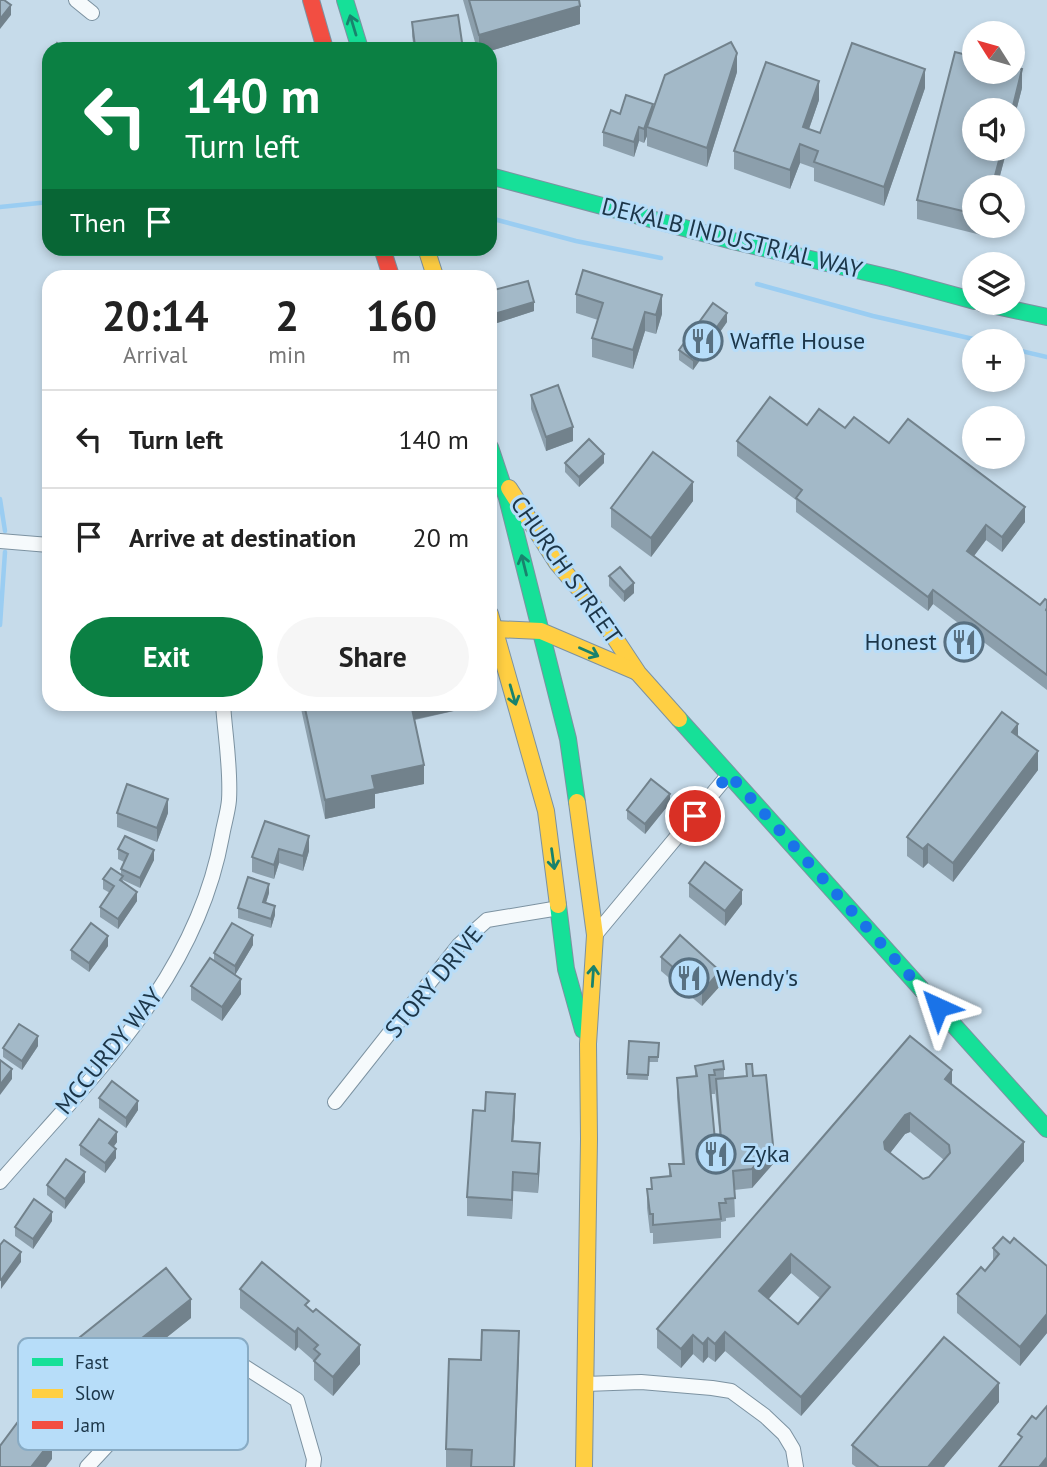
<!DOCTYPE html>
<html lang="en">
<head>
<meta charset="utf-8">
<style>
	body { margin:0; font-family:"PT Sans",sans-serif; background:#f6f6f6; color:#222; height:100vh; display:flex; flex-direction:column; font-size:26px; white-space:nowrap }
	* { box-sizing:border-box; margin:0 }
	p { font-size:23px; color:#767676 }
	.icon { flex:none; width:38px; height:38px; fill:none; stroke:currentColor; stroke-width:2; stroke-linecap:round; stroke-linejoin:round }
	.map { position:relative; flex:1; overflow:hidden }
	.details { position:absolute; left:42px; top:270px; width:455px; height:441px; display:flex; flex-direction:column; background:#fff; border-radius:21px; box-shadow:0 4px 10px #0003 }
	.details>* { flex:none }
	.hud { position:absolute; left:42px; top:42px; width:455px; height:214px; border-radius:21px; box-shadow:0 4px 10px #0003; background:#0b8043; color:#fff; overflow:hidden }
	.needle { width:46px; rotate:307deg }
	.fabs { position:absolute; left:962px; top:21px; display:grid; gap:14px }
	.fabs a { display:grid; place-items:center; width:63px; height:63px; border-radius:50%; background:#fff; box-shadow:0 4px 10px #0003; font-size:35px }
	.pin { position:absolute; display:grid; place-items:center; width:60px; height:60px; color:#fff; margin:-30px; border:4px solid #fff; border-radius:50%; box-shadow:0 2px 7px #0007 }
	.me { position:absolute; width:77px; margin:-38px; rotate:318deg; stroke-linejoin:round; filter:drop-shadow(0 0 5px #0008) }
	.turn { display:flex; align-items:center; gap:24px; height:147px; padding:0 28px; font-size:32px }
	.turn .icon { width:91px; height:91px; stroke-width:2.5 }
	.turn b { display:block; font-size:49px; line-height:60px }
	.then { display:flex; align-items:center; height:66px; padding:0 28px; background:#0003; gap:14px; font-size:26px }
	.eta { display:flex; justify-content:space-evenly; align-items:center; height:119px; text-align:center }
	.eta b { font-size:42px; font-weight:700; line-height:49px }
	.cta { display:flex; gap:14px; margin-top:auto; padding:14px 28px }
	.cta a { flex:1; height:80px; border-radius:42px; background:#0b8043; color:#fff; font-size:28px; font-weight:700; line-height:80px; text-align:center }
	.cta a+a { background:#f6f6f6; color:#222 }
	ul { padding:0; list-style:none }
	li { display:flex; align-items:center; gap:21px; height:98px; padding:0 28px; border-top:2px solid #e0e0e0 }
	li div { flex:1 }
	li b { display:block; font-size:26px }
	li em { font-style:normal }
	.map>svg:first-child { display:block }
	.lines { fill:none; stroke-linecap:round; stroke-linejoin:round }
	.stream { stroke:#9acdf2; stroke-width:4.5 }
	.street-casing { stroke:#7c92a1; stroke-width:16 }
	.fast-casing { stroke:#7c92a1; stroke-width:18 }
	.slow-casing { stroke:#7c92a1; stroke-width:18 }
	.jam-casing { stroke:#7c92a1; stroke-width:18 }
	.street { stroke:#f6fafc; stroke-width:14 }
	.fast { stroke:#16e098; stroke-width:16 }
	.slow { stroke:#ffcf43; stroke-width:16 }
	.jam { stroke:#f24e42; stroke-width:16 }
	.wall { fill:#8c9fac; fill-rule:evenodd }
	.shaded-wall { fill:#72828c }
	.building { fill:#a3b9c8; stroke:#72828c; stroke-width:2; fill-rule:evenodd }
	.oneway { stroke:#19826d }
	.route { stroke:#1a73e8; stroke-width:12; stroke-dasharray:0 21.6 }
	.labels { text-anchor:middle; stroke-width:6; stroke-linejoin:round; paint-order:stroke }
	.street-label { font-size:24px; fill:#1c3649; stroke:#b7ddf9 }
	.poi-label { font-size:24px; fill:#1c3649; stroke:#b7ddf9; text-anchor:start }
	.key { fill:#b7ddf9; stroke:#88abc4; stroke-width:2 }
	.key-label { font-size:19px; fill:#1c3649 }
</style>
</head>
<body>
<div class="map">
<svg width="1047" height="1467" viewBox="0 0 1047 1467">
	<rect width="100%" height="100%" fill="#c6dbea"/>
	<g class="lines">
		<g class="stream">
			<path d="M0,207L49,202"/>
			<path d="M490,218L576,241L661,258"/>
			<path d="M757,284L873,316L982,341"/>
			<path d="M1013,349L1047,357"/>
			<path d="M0,499L5,531"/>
			<path d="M0,625L5,552"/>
		</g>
		<g class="street-casing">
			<g id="street">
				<path d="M76,0L92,13"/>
				<path d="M0,541L49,545"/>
				<path d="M595,935L729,774"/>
				<path d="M335,1102L459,945L487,920L559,908"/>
				<path d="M0,1182C92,1076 196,980 222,836C224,824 228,812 229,800C231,768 225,735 223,704"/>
				<path d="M585,1384L641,1382L712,1388L731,1391L765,1416L784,1434L793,1449L796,1467"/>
				<path d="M87,1467L127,1424L212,1346L297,1400L314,1459L313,1467"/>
			</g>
		</g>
		<g class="fast-casing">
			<g id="fast">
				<path d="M345,0L360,49"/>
				<path d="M490,176L733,241L891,278L975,301"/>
				<path d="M982,303L1047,317"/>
				<path d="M490,447L507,498L568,739L577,802"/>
				<path d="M679,719L1047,1129"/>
				<path d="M558,905L566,969L583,1030"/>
			</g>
		</g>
		<g class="slow-casing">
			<g id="slow">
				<path d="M426,248L435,276"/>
				<path d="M509,488L557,563L593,605L638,673L679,719"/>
				<path d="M490,614L546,811L558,905"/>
				<path d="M494,629L541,631L637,672"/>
				<path d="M577,802L595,935L588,1044L589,1139L584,1467"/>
			</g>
		</g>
		<g class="jam-casing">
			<g id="jam">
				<path d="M311,0L325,49"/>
				<path d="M382,248L391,276"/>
			</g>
		</g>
		<use href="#street" class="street"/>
		<use href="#fast" class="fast"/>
		<use href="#slow" class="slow"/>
		<use href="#jam" class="jam"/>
	</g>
	<g class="wall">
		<path d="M463,0H579L580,24L490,51V49H477Z"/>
		<path d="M412,22L463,49H414L412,36Z"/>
		<path d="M49,54V75L44,71V61Z"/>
		<path d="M737,72L707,167L647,146V136L644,143L639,141L634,157L603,146V132L620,114L653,110Z"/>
		<path d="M925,88L884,206L814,181V168L800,163L790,189L734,169V151L819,100L809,129L820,133Z"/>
		<path d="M1022,88L1013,123V110L975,149H1007L997,187H975V226H987L985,236L917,219V200Z"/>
		<path d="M490,291L534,311L494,324L490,314Z"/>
		<path d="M576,294L662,314L656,334L645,331L633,369L592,357V338L598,320L576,313Z"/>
		<path d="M727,322L693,370L679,360V350Z"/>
		<path d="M531,395L573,441L546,451L531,409Z"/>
		<path d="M807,425L845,428L889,443L1025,522L1002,552L986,540L974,556L1040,605L1047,600V690L933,604L928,611L796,512V500L737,456V441Z"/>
		<path d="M565,463H604L579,487L565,472Z"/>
		<path d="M693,501L651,557L611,527V508Z"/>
		<path d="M609,576L634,593L624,602L609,586Z"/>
		<path d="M300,704H467V708L415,720L424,784L375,794V808L325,819Z"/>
		<path d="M1018,736L1038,770L953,882L928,863L923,868L907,856V837Z"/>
		<path d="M670,803L645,834L627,819V810Z"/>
		<path d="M117,813H168L157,842L117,827Z"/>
		<path d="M265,821L309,851L303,871L279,863L274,879L252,872V857Z"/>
		<path d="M118,849L154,860L140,888L123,880V882L137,901L118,929L100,917V907L110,893L103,889V879L121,875V869L124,862L118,859Z"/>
		<path d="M689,883L742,904L725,926L689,897Z"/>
		<path d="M269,893L266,903L275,915L271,928L238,918V908Z"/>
		<path d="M253,945L235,975L241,994L222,1021L191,1000V986L214,961V953Z"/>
		<path d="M108,946L89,972L71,959V950Z"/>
		<path d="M661,957L720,986L702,1006L661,971Z"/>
		<path d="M910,1036L952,1084L1024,1161L801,1416L725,1351L715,1362L708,1357L703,1363L693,1354L681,1368L657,1348V1329ZM910,1132L944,1160L929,1177L923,1179L890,1153L905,1134ZM791,1273L820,1298L798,1324L768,1299Z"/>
		<path d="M629,1041L659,1043L658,1062H649L648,1080L627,1079Z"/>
		<path d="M38,1046L22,1070L3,1057V1048Z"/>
		<path d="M746,1064L753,1076L773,1164L752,1188L734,1190L735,1217L726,1218V1221L721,1222V1238L653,1244V1233H650L647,1208V1189H651V1178L669,1176V1164H682L677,1097V1078L695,1076V1066L724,1069V1078L746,1076ZM715,1089L721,1150L716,1151L711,1094H715Z"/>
		<path d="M99,1098L138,1110L126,1128L99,1108Z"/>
		<path d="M515,1112L513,1141L540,1162L538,1193L513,1191L512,1219L467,1216V1197Z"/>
		<path d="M117,1142L113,1147L116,1158L105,1173L80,1155V1145Z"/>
		<path d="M85,1182L65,1209L47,1195V1185Z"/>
		<path d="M52,1221L33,1249L15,1236V1227Z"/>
		<path d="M1010,1243L1047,1266V1333L1020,1366L957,1313V1294L985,1271L993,1261V1248Z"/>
		<path d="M240,1289L309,1308L360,1364L333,1396L314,1380V1361L298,1347L295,1351L240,1308Z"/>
		<path d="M191,1318L78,1408L54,1377V1358Z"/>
		<path d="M519,1350L515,1467H446V1449L481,1360Z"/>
		<path d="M999,1402L944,1467H856L852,1464V1445Z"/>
	</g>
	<g class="shaded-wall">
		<path d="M11,5V15L0,29V19Z"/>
		<path d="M580,6V24L490,51V49H479V35Z"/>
		<path d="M737,53V72L707,167V148Z"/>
		<path d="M925,69V88L884,206V187Z"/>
		<path d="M1022,69V88L1013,123V110H1012Z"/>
		<path d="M819,81V100L803,146V127Z"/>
		<path d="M653,104V118L647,127V136L644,143V129Z"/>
		<path d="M639,127V141L634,157V142Z"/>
		<path d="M800,144V163L790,189V170Z"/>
		<path d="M1002,149H1007L997,187H992Z"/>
		<path d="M662,295V314L656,334V315Z"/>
		<path d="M534,302V311L494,324V314Z"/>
		<path d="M645,312V331L633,369V350Z"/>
		<path d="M727,313V322L693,370V360Z"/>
		<path d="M573,427V441L546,451V437Z"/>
		<path d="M604,454V463L579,487V477Z"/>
		<path d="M693,482V501L651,557V538Z"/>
		<path d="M1025,507V522L1002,552V537Z"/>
		<path d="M986,525V540L967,565V551Z"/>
		<path d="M634,583V593L624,602V592Z"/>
		<path d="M933,590V604L928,611V597Z"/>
		<path d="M411,704H467V708L411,720Z"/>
		<path d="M1018,724V743L1012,732Z"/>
		<path d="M1038,751V770L953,882V863Z"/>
		<path d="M424,765V784L375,794V808L325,819V800L372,776Z"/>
		<path d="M670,794V803L645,834V824Z"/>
		<path d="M168,799V813L157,842V828Z"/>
		<path d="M309,836V851L303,871V856Z"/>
		<path d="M928,844V863L923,868V849Z"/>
		<path d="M279,849V863L274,879V865Z"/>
		<path d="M154,850V860L140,888V878Z"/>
		<path d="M269,884V893L263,911V902Z"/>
		<path d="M742,890V904L725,926V911Z"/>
		<path d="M137,892V901L118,929V919Z"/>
		<path d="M275,906V915L271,928V919Z"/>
		<path d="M253,935V945L235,975V966Z"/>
		<path d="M108,936V946L89,972V963Z"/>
		<path d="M720,971V986L702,1006V992Z"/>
		<path d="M241,979V994L222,1021V1007Z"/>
		<path d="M38,1036V1046L22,1070V1061Z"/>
		<path d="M12,1069V1079L0,1095V1085Z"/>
		<path d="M952,1070V1089L945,1079Z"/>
		<path d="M515,1094V1112L512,1160V1141Z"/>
		<path d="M138,1101V1110L126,1128V1118Z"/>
		<path d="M910,1113V1132L905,1134L884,1161V1142L905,1115Z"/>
		<path d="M117,1132V1142L109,1153V1143Z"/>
		<path d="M1024,1142V1161L801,1416V1397Z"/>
		<path d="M540,1143V1162L538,1193V1174Z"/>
		<path d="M773,1145V1164L752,1188V1169Z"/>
		<path d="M116,1149V1158L105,1173V1163Z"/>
		<path d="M85,1172V1182L65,1209V1199Z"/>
		<path d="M513,1172V1191L512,1219V1200Z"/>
		<path d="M52,1212V1221L33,1249V1239Z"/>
		<path d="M21,1252V1262L1,1289V1280Z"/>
		<path d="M791,1254V1273L759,1310V1291Z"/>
		<path d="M191,1299V1318L78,1408V1389Z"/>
		<path d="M1047,1314V1333L1020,1366V1347Z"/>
		<path d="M298,1328V1347L295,1351V1332Z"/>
		<path d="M519,1331V1350L514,1467Z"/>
		<path d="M725,1332V1351L715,1362V1344Z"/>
		<path d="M693,1335V1354L681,1368V1349Z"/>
		<path d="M708,1338V1357L703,1363V1344Z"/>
		<path d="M360,1345V1364L333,1396V1377Z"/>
		<path d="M999,1383V1402L944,1467H928Z"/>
		<path d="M52,1440V1459L46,1467H31Z"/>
		<path d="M1047,1457V1467H1039Z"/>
	</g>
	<g class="building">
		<path d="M0,0H4L11,5L0,19Z"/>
		<path d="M469,0H579L580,6L479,35Z"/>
		<path d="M458,15L463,49H424L423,45L415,46L412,22Z"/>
		<path d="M731,42L737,53L707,148L647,127L665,75Z"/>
		<path d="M57,43L64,49H53Z"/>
		<path d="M852,43L925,69L884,187L814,162L818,151L800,144L790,170L734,151L766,62L819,81L803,127L820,133Z"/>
		<path d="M955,52L975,57V72H1013V67L1022,69L1012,110H975V149H1002L992,187H975V214L917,200Z"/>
		<path d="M49,54V65L44,61Z"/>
		<path d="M626,95L653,104L644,129L639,127L634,142L603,132L611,110L620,114Z"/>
		<path d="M583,270L662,295L656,315L645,312L633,350L592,338L603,303L576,294Z"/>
		<path d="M528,281L534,302L494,314L490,304V291Z"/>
		<path d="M713,303L727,313L693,360L679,350Z"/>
		<path d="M558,385L573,427L546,437L531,395Z"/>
		<path d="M770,397L807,425L819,409L845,428L854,417L889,443L908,419L1025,507L1002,537L986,525L967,551L1040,605L1045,599L1047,600V608L1046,610L1047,611V675L933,590L928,597L796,498L802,490L737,441Z"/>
		<path d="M589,439L604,454L579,477L565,463Z"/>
		<path d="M653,452L693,482L651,538L611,508Z"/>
		<path d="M620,567L634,583L624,592L609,576Z"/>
		<path d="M304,704H411L424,765L372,776L375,789L325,800Z"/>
		<path d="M1002,712L1018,724L1012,732L1038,751L953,863L928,844L923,849L907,837Z"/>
		<path d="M651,779L670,794L645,824L627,810Z"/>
		<path d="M127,784L168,799L157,828L117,813Z"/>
		<path d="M265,821L309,836L303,856L279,849L274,865L252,857Z"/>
		<path d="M125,836L154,850L140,878L121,869L128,854L118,849Z"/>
		<path d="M705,862L742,890L725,911L689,883Z"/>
		<path d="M111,868L123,876L120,880L137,892L118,919L100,907L114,886L103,879Z"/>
		<path d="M248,877L269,884L263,902L275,906L271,919L238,908Z"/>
		<path d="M91,923L108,936L89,963L71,950Z"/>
		<path d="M232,923L253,935L235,966L214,953Z"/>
		<path d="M680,935L720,971L702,992L661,957Z"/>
		<path d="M210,958L241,979L222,1007L191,986Z"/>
		<path d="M19,1024L38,1036L22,1061L3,1048Z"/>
		<path d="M910,1036L952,1070L945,1079L1024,1142L801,1397L725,1332L715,1344L708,1338L703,1344L693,1335L681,1349L657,1329ZM910,1113L949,1145L950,1153L929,1177L923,1179L885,1149L884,1142L905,1115ZM791,1254L830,1287L798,1324L759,1291Z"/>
		<path d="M629,1041L659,1043L658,1057H649L648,1075L627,1074Z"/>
		<path d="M0,1060L12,1069L0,1085Z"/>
		<path d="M723,1061L724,1069L714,1070L715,1075H709L716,1151L722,1150L716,1079L747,1076L746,1064H752L753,1076L766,1075L773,1145L752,1169L733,1171L735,1198L725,1199L726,1203H719L721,1219L653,1225V1214H650L647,1189H652L651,1178L671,1176L669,1164H684L677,1078L697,1076L695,1066Z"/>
		<path d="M112,1081L138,1101L126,1118L99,1098Z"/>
		<path d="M486,1092L515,1094L512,1141L540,1143L538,1174L513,1172L512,1200L467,1197L473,1110L485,1111Z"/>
		<path d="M99,1119L117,1132L109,1143L116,1149L105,1163L80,1145Z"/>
		<path d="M66,1159L85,1172L65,1199L47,1185Z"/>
		<path d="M34,1199L52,1212L33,1239L15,1227Z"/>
		<path d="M1003,1237L1010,1243L1014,1238L1047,1266V1314L1020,1347L957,1294L981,1267L985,1271L999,1254L993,1248Z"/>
		<path d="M4,1240L21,1252L1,1280L0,1279V1245Z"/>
		<path d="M262,1262L309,1301L305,1305L313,1312L316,1309L360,1345L333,1377L314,1361L320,1354L314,1349L318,1345L298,1328L295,1332L240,1289Z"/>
		<path d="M166,1268L191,1299L78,1389L54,1358Z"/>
		<path d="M482,1330L519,1331L514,1467H471L472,1450L446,1449L449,1359L481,1360Z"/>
		<path d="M944,1337L999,1383L928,1467H879L852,1445Z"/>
		<path d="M1047,1406V1457L1039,1467H999L1022,1437L1018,1434L1032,1416L1036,1419Z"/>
		<path d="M26,1411L44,1425L40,1431L52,1440L31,1467H0V1446Z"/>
	</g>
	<defs><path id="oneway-shaft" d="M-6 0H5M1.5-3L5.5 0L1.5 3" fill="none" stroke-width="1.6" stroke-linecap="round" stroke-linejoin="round" transform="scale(1.75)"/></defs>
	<g class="oneway">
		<use href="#oneway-shaft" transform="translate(353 25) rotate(-107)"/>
		<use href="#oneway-shaft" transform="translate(524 565) rotate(-104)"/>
		<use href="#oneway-shaft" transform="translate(589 652) rotate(24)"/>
		<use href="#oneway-shaft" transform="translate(513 695) rotate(74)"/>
		<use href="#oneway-shaft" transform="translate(553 859) rotate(82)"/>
		<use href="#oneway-shaft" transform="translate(593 976) rotate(-86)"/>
	</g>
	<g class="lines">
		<path class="route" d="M695,816L729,774L938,1007"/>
	</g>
	<defs>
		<g id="restaurant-ring" transform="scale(2.0125)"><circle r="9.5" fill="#b7ddf9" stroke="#587081" stroke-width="1.5"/><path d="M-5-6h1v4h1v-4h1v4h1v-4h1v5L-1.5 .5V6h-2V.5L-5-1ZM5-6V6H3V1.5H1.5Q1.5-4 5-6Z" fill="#587081"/></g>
	</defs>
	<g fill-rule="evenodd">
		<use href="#restaurant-ring" x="703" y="341"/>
		<use href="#restaurant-ring" x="964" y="642"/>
		<use href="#restaurant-ring" x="689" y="978"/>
		<use href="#restaurant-ring" x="716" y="1154"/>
	</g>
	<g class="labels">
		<g class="street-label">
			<text transform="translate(732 238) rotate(14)" y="8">DEKALB INDUSTRIAL WAY</text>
			<text transform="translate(566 570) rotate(55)" y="8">CHURCH STREET</text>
			<text transform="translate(434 982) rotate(-50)" y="8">STORY DRIVE</text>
			<text transform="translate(109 1051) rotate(-51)" y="8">MCCURDY WAY</text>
		</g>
		<g class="poi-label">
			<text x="730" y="349">Waffle House</text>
			<text x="937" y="650" text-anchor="end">Honest</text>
			<text x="716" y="986">Wendy's</text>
			<text x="743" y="1162">Zyka</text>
		</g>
	</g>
	<rect x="18" y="1338" width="230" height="112" rx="10" class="key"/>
	<rect x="32" y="1358" width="31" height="8" fill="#16e098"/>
	<rect x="32" y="1389" width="31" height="9" fill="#ffcf43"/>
	<rect x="32" y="1421" width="31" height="8" fill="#f24e42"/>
	<g class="key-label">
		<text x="75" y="1369">Fast</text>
		<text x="75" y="1400">Slow</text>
		<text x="75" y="1432">Jam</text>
	</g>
</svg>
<div class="fabs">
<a><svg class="needle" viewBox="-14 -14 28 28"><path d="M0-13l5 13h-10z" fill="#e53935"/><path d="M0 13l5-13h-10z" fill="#767676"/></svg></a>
<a><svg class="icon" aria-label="sound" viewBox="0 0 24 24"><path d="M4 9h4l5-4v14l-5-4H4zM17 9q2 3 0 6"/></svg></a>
<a><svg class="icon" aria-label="search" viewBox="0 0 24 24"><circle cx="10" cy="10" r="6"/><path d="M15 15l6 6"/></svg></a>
<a><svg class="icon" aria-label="layers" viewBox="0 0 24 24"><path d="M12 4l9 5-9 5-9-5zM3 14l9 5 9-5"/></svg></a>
<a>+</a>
<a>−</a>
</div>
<div class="pin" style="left:695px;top:816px;background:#d93025"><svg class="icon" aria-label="arrive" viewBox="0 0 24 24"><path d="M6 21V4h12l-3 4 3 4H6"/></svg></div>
<svg class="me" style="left:938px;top:1007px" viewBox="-20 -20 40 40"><path d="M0-17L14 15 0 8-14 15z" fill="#1a73e8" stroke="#fff" stroke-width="4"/></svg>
<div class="hud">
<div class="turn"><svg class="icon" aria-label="left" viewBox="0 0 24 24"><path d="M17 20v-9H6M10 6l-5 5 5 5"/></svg><div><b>140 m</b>Turn left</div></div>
<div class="then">Then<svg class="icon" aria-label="arrive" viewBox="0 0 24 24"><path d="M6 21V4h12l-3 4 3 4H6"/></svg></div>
</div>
<section class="details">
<div class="eta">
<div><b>20:14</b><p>Arrival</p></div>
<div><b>2</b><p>min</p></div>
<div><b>160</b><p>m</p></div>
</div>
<ul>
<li><svg class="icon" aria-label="left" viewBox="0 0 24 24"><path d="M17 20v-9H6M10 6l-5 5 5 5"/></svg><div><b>Turn left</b></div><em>140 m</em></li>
<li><svg class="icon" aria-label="arrive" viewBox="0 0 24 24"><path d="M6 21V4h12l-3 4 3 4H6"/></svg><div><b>Arrive at destination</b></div><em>20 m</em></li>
</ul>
<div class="cta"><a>Exit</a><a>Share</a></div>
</section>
</div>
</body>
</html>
